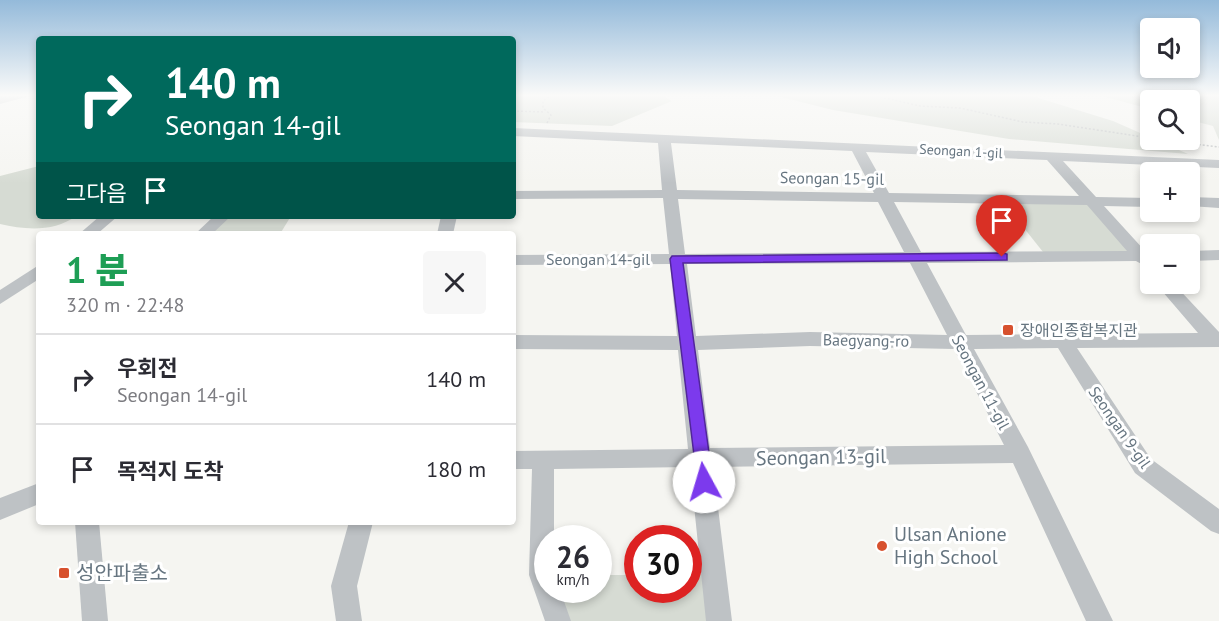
<!DOCTYPE html>
<html lang="ko">
<head>
<meta charset="utf-8">
<style>
	body { margin:0; font-family:"PT Sans","Noto Sans KR",sans-serif; background:#f7f7f7; color:#2b2b33; height:100vh; display:flex; flex-direction:column; font-size:22px; white-space:nowrap }
	* { box-sizing:border-box; margin:0 }
	p { font-size:20px; color:#7c7c81 }
	.icon { flex:none; width:33px; height:33px; fill:none; stroke:currentColor; stroke-width:2; stroke-linecap:round; stroke-linejoin:round }
	.map { position:relative; flex:1; overflow:hidden }
	.side { position:absolute; left:36px; top:231px; width:480px; height:294px; display:flex; flex-direction:column; background:#fff; border-radius:6px; box-shadow:0 3px 9px #0003 }
	.side>* { flex:none }
	.banner { position:absolute; left:36px; top:36px; width:480px; height:183px; border-radius:6px; box-shadow:0 3px 9px #0003; background:#00695c; color:#fff; overflow:hidden }
	.fabs { position:absolute; left:1140px; top:18px; display:grid; gap:12px }
	.fabs a { display:grid; place-items:center; width:60px; height:60px; border-radius:6px; background:#fff; box-shadow:0 3px 9px #0003; font-size:30px }
	.speed { position:absolute; left:534px; top:525px; display:flex; gap:12px; font-size:30px; font-weight:700; text-align:center }
	.speed>* { display:grid; place-content:center; width:78px; height:78px; border-radius:50%; background:#fff; box-shadow:0 3px 9px #0003; line-height:1 }
	.speed small { font-size:15px; font-weight:400 }
	.speed .limit { border:9px solid #d22; background:#fff; color:#111 }
	.pin { position:absolute; display:grid; place-items:center; width:51px; height:51px; color:#fff; margin:-62px -26px; border-radius:50% 50% 50% 0; rotate:-45deg; box-shadow:0 0 6px #0007 }
	.pin .icon { rotate:45deg }
	.me { position:absolute; width:66px; margin:-33px; rotate:354deg; stroke-linejoin:round; filter:drop-shadow(0 0 4px #0008) }
	.turn { display:flex; align-items:center; gap:21px; height:126px; padding:0 30px; font-size:27px }
	.turn .icon { width:78px; height:78px; stroke-width:2.5 }
	.turn b { display:block; font-size:42px; line-height:51px }
	.then { display:flex; align-items:center; height:57px; padding:0 30px; background:#0003; gap:12px; font-size:22px }
	.round { display:grid; place-items:center; flex:none; width:63px; height:63px; border-radius:6px; background:#f7f7f7 }
	.overview { display:flex; align-items:center; justify-content:space-between; height:102px; padding:0 30px }
	h1 { font-size:36px; font-weight:800; line-height:45px; color:#1e9e55 }
	ul { padding:0; list-style:none }
	li { display:flex; align-items:center; gap:18px; height:90px; padding:0 30px; border-top:2px solid #e1e1e2 }
	li div { flex:1 }
	li b { display:block; font-size:22px }
	li em { font-style:normal }
	.map>svg:first-child { display:block }
	.green { fill:#d6dbd3 }
	.lines { fill:none; stroke-linecap:round; stroke-linejoin:round }
	.path { stroke:#b8bbbd; stroke-width:1.5; stroke-dasharray:2 2; stroke-linecap:butt }
	.minor { fill:#bec2c5; fill-rule:evenodd }
	.route { fill:#7c3aed; stroke:#51269a; stroke-width:1.5 }
	.poi-dot { fill:#d7512e; stroke:#fff; stroke-width:2 }
	.labels { text-anchor:middle; stroke-width:6; stroke-linejoin:round; paint-order:stroke }
	.far-street-label { font-size:14px; fill:#667580; stroke:#fff }
	.street-label { font-size:16px; fill:#667580; stroke:#fff }
	.poi-label { font-size:16px; fill:#667580; stroke:#fff; text-anchor:start }
	.near-street-label { font-size:20px; fill:#667580; stroke:#fff }
	.near-poi-label { font-size:20px; fill:#667580; stroke:#fff; text-anchor:start }
</style>
</head>
<body>
<div class="map">
<svg width="1219" height="621" viewBox="0 0 1219 621">
	<rect width="100%" height="100%" fill="#f5f5f1"/>
	<g class="green">
		<path d="M513,96H663L672,101L612,126L513,122Z"/>
		<path d="M777,96H1032L1113,121L1188,154L1009,139L833,110Z"/>
		<path d="M1102,96H1219V140L1213,126L1190,120V100H1150V109Z"/>
		<path d="M39,166V216H76C54,232 26,230 0,224V176Z"/>
		<path d="M1000,198L1089,201L1141,257H1047Z"/>
		<path d="M223,216H291L280,234H203Z"/>
		<path d="M689,574H714L719,621H558L542,575L548,590H598L599,575H637L638,590H688Z"/>
	</g>
	<g class="lines">
		<g class="path">
			<path d="M876,96L920,106L960,108L1023,122L1058,124L1150,138"/>
			<path d="M513,111L545,112"/>
			<path d="M547,123L551,115L543,108V101L550,96"/>
			<path d="M1159,140L1219,147"/>
		</g>
		<g class="minor">
			<path d="M0,96H30L0,104Z"/>
			<path d="M513,128L1219,160V168L1063,161L1096,197L1150,198V207L1104,206L1145,251H1150V265L1145,266L1136,261L927,263L966,335L1198,333L1156,284H1174L1219,332V347L1077,348L1151,459L1219,509V534L1211,531L1135,473L1058,348L974,349L1028,447L1113,621H1086L1013,463L713,467L732,621H706L690,467L554,469V538H548V590H560L571,621H545L529,575L532,469H513V451L688,449L678,350L513,349V335L677,336L670,264L513,265V255L669,254L663,198L513,199V191L662,190L658,143L513,136ZM671,143L852,151L874,193L677,190ZM866,152L1047,160L1079,196L889,193ZM678,199L878,202L904,252L685,254ZM894,202L1087,205L1127,251L921,252ZM910,263L947,335L810,332L696,336L687,264ZM810,346L954,349L1004,445L710,448L698,350Z"/>
			<path d="M1190,197L1219,198V208L1190,206Z"/>
			<path d="M100,216H118L97,234H79Z"/>
			<path d="M214,216H231L212,234H195Z"/>
			<path d="M441,216H457L453,234H437Z"/>
			<path d="M1219,250V260L1190,261V251Z"/>
			<path d="M39,265V279L0,304V290Z"/>
			<path d="M39,483V504L0,520V498Z"/>
			<path d="M75,522H99L108,621H82Z"/>
			<path d="M349,522H373L357,586L362,621H336L331,586Z"/>
		</g>
	</g>
	<linearGradient id="sky" x2="0" y2="1"><stop stop-color="#94bada"/><stop offset="0.52" stop-color="#fafaf9"/><stop offset="1" stop-color="#fafaf9" stop-opacity="0"/></linearGradient>
	<rect width="1219" height="183" fill="url(#sky)"/>
	<path class="route" d="M1002,253L1007,254V260L683,263L713,482L710,488L704,490L698,488L670,259L672,256Z"/>
	<g class="poi-dot">
		<rect x="1002" y="324" width="12" height="12" rx="3"/>
		<circle cx="882" cy="546" r="6"/>
		<rect x="58" y="567" width="12" height="12" rx="3"/>
	</g>
	<g class="labels">
		<g class="far-street-label">
			<text transform="translate(961 151) rotate(3)" y="5">Seongan 1-gil</text>
		</g>
		<g class="street-label">
			<text transform="translate(832 178) rotate(1)" y="6">Seongan 15-gil</text>
			<text x="598" y="265">Seongan 14-gil</text>
			<text transform="translate(866 340) rotate(1)" y="6">Baegyang-ro</text>
			<text transform="translate(981 382) rotate(62)" y="6">Seongan 11-gil</text>
			<text transform="translate(1120 427) rotate(55)" y="6">Seongan 9-gil</text>
		</g>
		<g class="poi-label">
			<text x="1020" y="336">장애인종합복지관</text>
		</g>
		<g class="near-street-label">
			<text transform="translate(821 457) rotate(-1)" y="7">Seongan 13-gil</text>
		</g>
		<g class="near-poi-label">
			<text x="894" y="541">Ulsan Anione<tspan x="894" dy="23">High School</tspan></text>
			<text x="76" y="580">성안파출소</text>
		</g>
	</g>
</svg>
<div class="fabs">
<a><svg class="icon" aria-label="sound" viewBox="0 0 24 24"><path d="M4 9h4l5-4v14l-5-4H4zM17 9q2 3 0 6"/></svg></a>
<a><svg class="icon" aria-label="search" viewBox="0 0 24 24"><circle cx="10" cy="10" r="6"/><path d="M15 15l6 6"/></svg></a>
<a>+</a>
<a>−</a>
</div>
<div class="speed"><div>26<small>km/h</small></div><div class="limit">30</div></div>
<div class="pin" style="left:1002px;top:257px;background:#d93025"><svg class="icon" aria-label="arrive" viewBox="0 0 24 24"><path d="M6 21V4h12l-3 4 3 4H6"/></svg></div>
<svg class="me" style="left:704px;top:482px" viewBox="-20 -20 40 40"><circle r="19" fill="#fff"/><path d="M0-13L10 11 0 6-10 11z" fill="#7c3aed"/></svg>
<div class="banner">
<div class="turn"><svg class="icon" aria-label="right" viewBox="0 0 24 24"><path d="M7 20v-9h11M14 6l5 5-5 5"/></svg><div><b>140 m</b>Seongan 14-gil</div></div>
<div class="then">그다음<svg class="icon" aria-label="arrive" viewBox="0 0 24 24"><path d="M6 21V4h12l-3 4 3 4H6"/></svg></div>
</div>
<section class="side">
<div class="overview"><div><h1>1 분</h1><p>320 m · 22:48</p></div><a class="round"><svg class="icon" aria-label="close" viewBox="0 0 24 24"><path d="M6 6l12 12M18 6L6 18"/></svg></a></div>
<ul>
<li><svg class="icon" aria-label="right" viewBox="0 0 24 24"><path d="M7 20v-9h11M14 6l5 5-5 5"/></svg><div><b>우회전</b><p>Seongan 14-gil</p></div><em>140 m</em></li>
<li><svg class="icon" aria-label="arrive" viewBox="0 0 24 24"><path d="M6 21V4h12l-3 4 3 4H6"/></svg><div><b>목적지 도착</b></div><em>180 m</em></li>
</ul>
</section>
</div>
</body>
</html>
